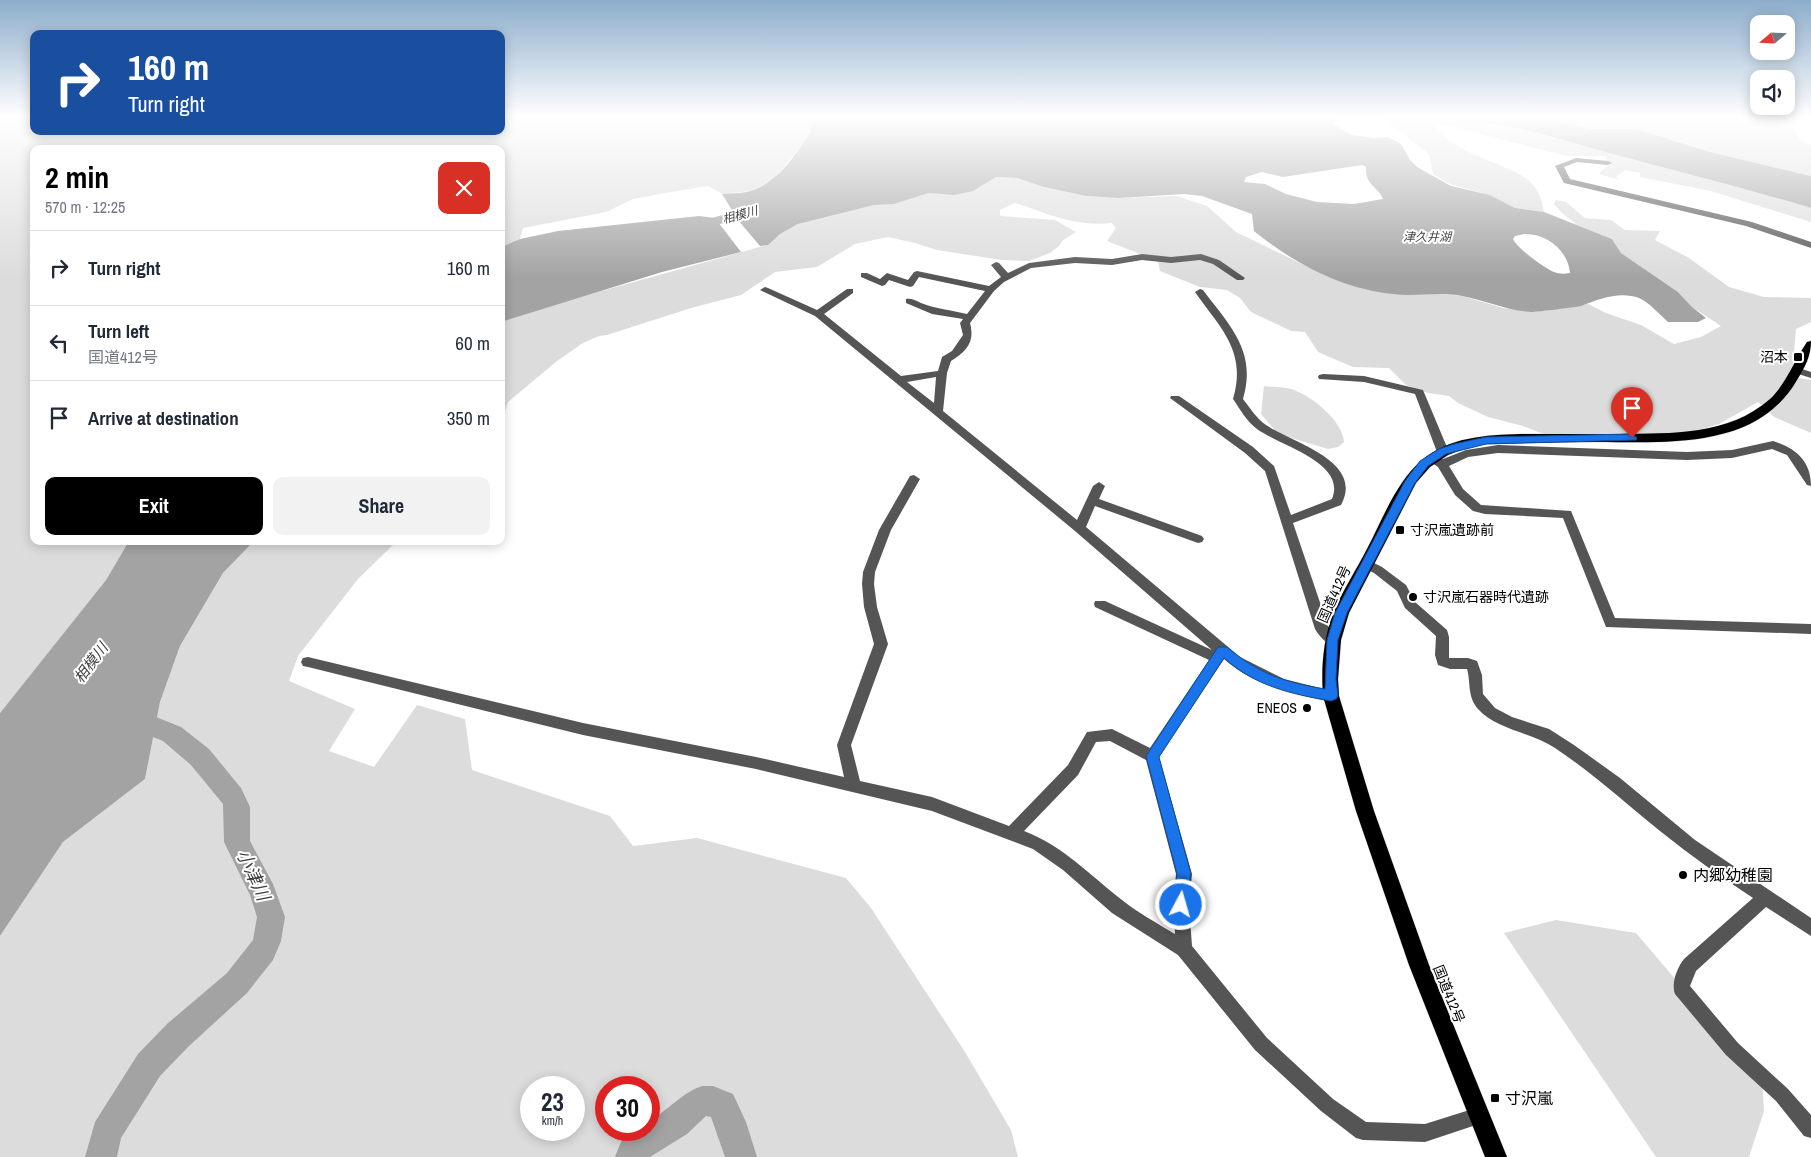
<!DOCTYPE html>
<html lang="en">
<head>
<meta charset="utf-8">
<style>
	body { margin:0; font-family:"Archivo Narrow","Noto Sans JP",sans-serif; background:#f2f2f3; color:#1f2937; height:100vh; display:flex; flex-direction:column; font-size:19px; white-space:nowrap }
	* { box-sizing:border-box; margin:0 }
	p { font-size:16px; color:#747a83 }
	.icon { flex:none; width:28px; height:28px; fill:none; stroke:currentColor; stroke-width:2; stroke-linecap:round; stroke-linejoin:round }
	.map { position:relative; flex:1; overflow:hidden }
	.sheet { position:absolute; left:30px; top:145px; width:475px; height:400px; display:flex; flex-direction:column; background:#fff; border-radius:10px; box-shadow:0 2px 12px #0003 }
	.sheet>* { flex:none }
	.hud { position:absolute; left:30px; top:30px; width:475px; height:105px; border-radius:10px; box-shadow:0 2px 12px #0003; background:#1a4fa0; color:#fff; overflow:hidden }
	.needle { width:32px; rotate:251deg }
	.controls { position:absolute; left:1750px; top:15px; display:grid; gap:10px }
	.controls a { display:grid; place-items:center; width:45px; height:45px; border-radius:10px; background:#fff; box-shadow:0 2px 12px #0003; font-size:25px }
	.speed { position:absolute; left:520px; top:1076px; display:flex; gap:10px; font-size:25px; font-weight:700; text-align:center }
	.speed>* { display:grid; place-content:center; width:65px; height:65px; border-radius:50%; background:#fff; box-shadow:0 2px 12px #0003; line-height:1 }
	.speed small { font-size:12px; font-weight:400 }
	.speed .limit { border:8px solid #d22; background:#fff; color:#111 }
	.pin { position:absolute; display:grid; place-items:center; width:42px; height:42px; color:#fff; margin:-51px -21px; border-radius:50% 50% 50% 0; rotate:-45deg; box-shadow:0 0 5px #0007 }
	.pin .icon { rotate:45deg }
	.me { position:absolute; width:55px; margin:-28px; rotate:6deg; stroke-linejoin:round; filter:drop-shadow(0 0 4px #0008) }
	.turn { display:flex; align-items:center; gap:18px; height:105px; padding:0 15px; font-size:22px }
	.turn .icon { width:65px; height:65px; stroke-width:2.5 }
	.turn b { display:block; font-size:35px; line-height:42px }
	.round { display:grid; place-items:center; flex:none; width:52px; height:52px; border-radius:10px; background:#f2f2f3 }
	.summary { display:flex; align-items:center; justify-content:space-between; height:85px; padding:0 15px }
	h1 { font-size:30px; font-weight:700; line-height:38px; color:#000 }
	.cta { display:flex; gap:10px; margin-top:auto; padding:10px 15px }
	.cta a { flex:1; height:58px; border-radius:10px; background:#000; color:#fff; font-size:20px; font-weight:700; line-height:58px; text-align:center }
	.cta a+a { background:#f2f2f3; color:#1f2937 }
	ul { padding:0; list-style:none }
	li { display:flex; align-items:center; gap:15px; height:75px; padding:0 15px; border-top:1px solid #e0e1e3 }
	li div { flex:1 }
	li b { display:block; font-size:19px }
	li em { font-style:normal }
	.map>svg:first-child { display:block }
	.green { fill:#dcdcdc; fill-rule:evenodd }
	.water { fill:#a3a3a3; fill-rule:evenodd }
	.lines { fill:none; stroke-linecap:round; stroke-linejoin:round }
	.river { fill:#a3a3a3; fill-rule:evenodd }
	.highway-casing { stroke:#dbdbdb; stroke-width:1 }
	.minor { fill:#555; fill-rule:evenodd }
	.highway { fill:#000; fill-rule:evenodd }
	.route { fill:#1a73e8; stroke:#114b97 }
	.poi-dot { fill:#000; stroke:#fff; stroke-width:2 }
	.labels { text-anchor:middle; stroke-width:4; stroke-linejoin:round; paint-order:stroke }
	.far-water-label { font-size:12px; font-style:italic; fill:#444; stroke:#fff }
	.poi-label { font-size:14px; fill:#000; stroke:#fff; text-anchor:end }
	.street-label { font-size:14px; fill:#000; stroke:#fff }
	.water-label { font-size:15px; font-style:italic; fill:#444; stroke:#fff }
	.near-poi-label { font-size:16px; fill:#000; stroke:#fff; text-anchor:start }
	.near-water-label { font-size:18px; font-style:italic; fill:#444; stroke:#fff }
</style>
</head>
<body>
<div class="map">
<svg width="1811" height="1157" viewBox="0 0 1811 1157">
	<rect width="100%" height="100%" fill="#fff"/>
	<g class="green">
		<path d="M0,116H34V131H501V116H808V124L811,131L804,142L773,180L751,191L722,194L708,186L671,192L633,199L606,212L523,228L520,239L501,247V149H34V541H129L106,580L0,713Z"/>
		<path d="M1391,116H1453L1461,123C1504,120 1550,137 1591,148C1664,168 1738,186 1811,208V222L1711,191L1640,177V173L1625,170L1616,177L1620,180L1599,174L1602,170L1610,165L1605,156H1566L1433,122C1449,153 1499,160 1527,179C1537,186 1542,200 1544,212L1515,208L1490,195L1450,184L1433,174L1429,154L1389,123Z"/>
		<path d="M1546,116H1724L1794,129L1800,140L1811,144V176L1710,152L1636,129H1590Z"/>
		<path d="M996,177L1017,178L1044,187L1086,196L1119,198L1177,196L1207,206L1236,232L1304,265L1434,293L1462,296L1503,308L1533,312L1580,306L1586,303L1606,313L1641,325L1674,344L1701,337L1721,326L1692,307L1678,292L1621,253L1612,239L1577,225L1562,213L1554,204L1556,200L1566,202L1585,218L1611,220L1625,230L1660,231L1655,240L1689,258L1729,287L1764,297L1811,298V322L1796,329L1792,377L1811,380V433L1774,417L1758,402L1719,424L1689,433L1618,442L1562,441L1523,426L1488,417L1458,403L1449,396L1428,393L1406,385L1389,368L1353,367L1318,352L1305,332L1291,331L1251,312L1240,298L1227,290L1200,287L1160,271L1158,261L1107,241L1116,228L1112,223C1074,227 1050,214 1015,203L1000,210V216L1055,220L1076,232L1063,240L1059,246L1050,253L1029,261L1002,260L937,250L915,243L888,237L855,244L817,267L775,272L741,295L691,308L607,335L599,336L583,343L557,361L508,402L501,423V322L562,302L767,245L780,234L798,224L874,205L894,204L929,193L954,195L982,186Z"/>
		<path d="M1264,386C1273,387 1283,387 1291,389C1311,395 1343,421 1344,442L1338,447L1328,449L1278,434L1261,414Z"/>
		<path d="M254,541H397L358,579L298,656L289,681L355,709L329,751L374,767L417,705L465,719L472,770L610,816L633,846L697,838L846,878L871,908L965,1052L1011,1130L1018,1157H0V936L63,842L145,779L160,702L180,646L223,573ZM531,1088H574V1130H531ZM606,1088H649V1130H606Z"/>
		<path d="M1556,920L1636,933L1762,1081L1764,1111L1749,1157H1656L1504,933Z"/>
	</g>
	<g class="water">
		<path d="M808,116H1336L1334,125L1352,135L1373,138L1388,137L1401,144L1410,160L1417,167L1451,186L1490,195L1515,208L1544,212L1612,239L1621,253L1678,292L1692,307L1706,318L1698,322H1668C1660,315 1649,302 1639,298C1620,291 1599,299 1581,306C1578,307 1536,312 1532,312C1507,311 1485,300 1462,296C1439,291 1416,297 1393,294C1342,289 1293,263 1254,231L1252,214L1202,196L1184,194L1119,198L1086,196L1044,187L1017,178L996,177L973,191L954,195L929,193L894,204L874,205L798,224L780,234L768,245L760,246L738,220L722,194C731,193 741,194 750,191C777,184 797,153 811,131L808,124ZM1362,165L1366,167C1365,186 1378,186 1383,199L1354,204L1317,202L1286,194L1265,184L1244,182L1246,177L1262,172L1283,177ZM1524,234C1546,233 1568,250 1570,273C1564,274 1559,274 1554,272C1544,268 1517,248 1513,239L1515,236Z"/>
		<path d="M1453,116H1546L1590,129H1636L1710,152L1811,176V208C1738,186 1664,168 1591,148C1550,137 1504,120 1461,123Z"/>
		<path d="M699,216L715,218L741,252L662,272L501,322V247L520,239L558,231Z"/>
		<path d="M129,541H254L223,573L180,646L160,702L145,779L63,842L0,936V713L106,580Z"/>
	</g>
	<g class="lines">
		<g class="river">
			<path d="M763,204L768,205L770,208L768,211L691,232L686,231L684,228L686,225Z"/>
			<path d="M127,712L156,717L181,727L209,749L241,788L250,807V841L273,884L285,917L281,941L273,960L247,993L189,1046L160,1076L121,1138L117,1157H85L95,1122L138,1054L167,1024L227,973L253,940L257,917L250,895L224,842L223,804L191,765L163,741L153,737L119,729L115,722L119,715Z"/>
			<path d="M702,1086H713L733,1094L746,1122L757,1157H725L711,1117L706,1116L687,1134L650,1157H615C624,1135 624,1130 649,1130V1121C668,1111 681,1093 702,1086Z"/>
		</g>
		<g class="highway-casing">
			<path id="highway" d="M1811,341C1811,356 1805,367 1797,380C1757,450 1666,442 1597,442C1560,442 1523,443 1486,444L1466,448L1448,455L1430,467L1416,483L1349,613L1341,640L1338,679L1339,696L1374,811L1429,965L1507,1157H1485L1409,965L1356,811L1323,696C1321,668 1323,640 1333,614C1342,591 1357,569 1368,547C1382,520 1397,481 1421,461C1448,437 1486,435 1521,434C1554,434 1586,434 1619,434C1672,433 1728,436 1770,399C1786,384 1794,361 1807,342Z"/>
		</g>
		<g class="minor">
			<path d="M1576,158L1608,161L1612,163L1608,165L1577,162L1564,167L1570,179L1752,222L1811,242V248L1746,226L1564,183L1555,166Z"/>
			<path d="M1142,254L1171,257L1201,254L1219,260L1245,278L1243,280H1237L1213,264L1200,260L1171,263L1142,260L1112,265L1075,263L1031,268L1004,282L994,291L970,323C975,342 967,351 951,361L947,373L943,411L1077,520L1093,486L1099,482L1105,486L1099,499L1202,536L1204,539L1202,542L1198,543L1095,506L1086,527L1240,657L1284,679L1336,692L1338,696L1336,700L1331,702C1294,694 1253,685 1224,659L1159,757L1192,874L1189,905L1192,946L1267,1038L1333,1099L1366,1122L1425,1124L1479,1107L1485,1110L1488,1116L1485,1122L1425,1142L1363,1140L1356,1138L1321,1111L1255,1050L1178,955L1112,913L1063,870L1033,849L932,811L756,769L583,735L308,667L303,666L301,662L303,658L308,657L583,723L756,757L844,777L837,745L874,644L864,607L862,584L863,572L879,530L910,476L914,475L920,479L891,530L875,572L874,584L877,607L888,644L851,745L860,781L932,797L1009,826L1068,765L1087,732L1112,729L1150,748L1209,660L1095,607L1094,604L1095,601H1105L1212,650L1075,531L815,316L760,290L765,287L768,288L817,310L847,289H853V293L824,314L901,376L938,371L942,357L952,351L963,335L960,323L963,319L932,314L906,303V299C911,298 915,300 921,303C936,309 951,310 967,314L985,291L919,277L913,286L910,287L889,280L885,285L882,286L861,277V273H867L880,279L887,273L908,280L914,272L917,271L989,286L1001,277L991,265L996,262L999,263L1008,273L1029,263L1075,257L1112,259ZM936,377L934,403L907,382ZM1110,741L1146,760L1176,874L1173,905L1175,934C1157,923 1138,913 1122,900C1090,875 1063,846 1024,831L1078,775L1096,742Z"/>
			<path d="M1200,289L1203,290C1230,326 1257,351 1243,399C1250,408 1257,419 1266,425C1293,443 1365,461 1341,505L1293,523L1328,626L1340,640L1338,644C1328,647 1320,637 1315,629L1265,471L1245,453L1170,398L1171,396H1179L1253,447L1274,466L1291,515L1332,499C1347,462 1280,446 1257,429C1247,422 1240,409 1233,399C1247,351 1221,329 1195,292Z"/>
			<path d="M1796,367L1811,372V378L1792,372V368Z"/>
			<path d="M1323,374L1364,376L1423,390L1449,452L1447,455L1443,456L1437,452L1415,394L1364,382L1319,379L1318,377L1319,375Z"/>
			<path d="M1773,441C1796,448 1811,461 1811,486L1807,485L1787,455L1772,449L1732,458L1687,460L1498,453L1468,457L1449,466L1463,489L1481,505L1571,511L1615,618L1811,624V634L1606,627L1563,518L1485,514L1473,511L1455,495L1438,467L1425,458L1431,454L1443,459L1466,450L1498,445L1687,452L1732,450Z"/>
			<path d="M1366,559L1382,567L1406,585L1415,602L1447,630L1449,637V658H1468L1477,661L1482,675L1483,694L1495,708L1512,717L1549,729L1574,745L1620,778L1695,840L1811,918V936L1766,907L1696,971L1690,986L1738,1043L1788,1089L1811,1115V1138L1804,1136L1776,1101L1726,1055L1675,994C1671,983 1677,968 1684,959L1753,898C1721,877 1690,855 1660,831C1624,802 1594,774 1555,748C1531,732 1497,730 1478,709C1467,696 1471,683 1467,669H1450L1438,665L1435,655L1436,636L1405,608L1397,591L1374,573L1362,567L1360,564L1362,561Z"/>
		</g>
		<use href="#highway" class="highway"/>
	</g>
	<linearGradient id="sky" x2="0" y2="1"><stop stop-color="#8cadcc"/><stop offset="0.42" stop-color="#fff"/><stop offset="1" stop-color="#fff" stop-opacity="0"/></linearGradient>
	<rect width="1811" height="278" fill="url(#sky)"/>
	<path class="route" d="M1632,434L1637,438L1636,440L1486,444L1446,454L1428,466L1415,483L1347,613L1338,640L1336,679L1338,696L1336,699L1331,701C1291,694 1255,686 1224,658L1159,757L1191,874L1186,910L1181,912L1176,910L1173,905L1177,874L1146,756L1218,647H1227C1259,674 1284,682 1325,689L1327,640L1335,613L1405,481L1420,461L1439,449L1454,444L1486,437Z"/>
	<g class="poi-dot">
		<rect x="1793" y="352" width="10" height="10" rx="2.5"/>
		<rect x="1395" y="525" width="10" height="10" rx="2.5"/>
		<circle cx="1413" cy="597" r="5"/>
		<circle cx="1307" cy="708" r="5"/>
		<circle cx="1683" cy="875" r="5"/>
		<rect x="1490" y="1093" width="10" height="10" rx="2.5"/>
	</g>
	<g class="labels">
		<g class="far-water-label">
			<text transform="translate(740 215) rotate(-15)" y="4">相模川</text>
			<text x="1427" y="241">津久井湖</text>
		</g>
		<g class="poi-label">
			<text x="1788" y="362">沼本</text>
			<text x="1410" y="535" text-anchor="start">寸沢嵐遺跡前</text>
			<text x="1423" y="602" text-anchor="start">寸沢嵐石器時代遺跡</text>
			<text x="1297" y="713">ENEOS</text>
		</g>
		<g class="street-label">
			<text transform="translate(1334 594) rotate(-66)" y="5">国道412号</text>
			<text transform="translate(1449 994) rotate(68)" y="5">国道412号</text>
		</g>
		<g class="water-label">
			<text transform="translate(91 663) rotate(-53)" y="5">相模川</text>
		</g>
		<g class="near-poi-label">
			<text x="1693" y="881">内郷幼稚園</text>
			<text x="1505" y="1104">寸沢嵐</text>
		</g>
		<g class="near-water-label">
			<text transform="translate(253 875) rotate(65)" y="6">小津川</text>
		</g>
	</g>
</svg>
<div class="controls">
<a><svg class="needle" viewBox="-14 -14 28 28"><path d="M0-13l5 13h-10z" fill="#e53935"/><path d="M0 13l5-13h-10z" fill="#747a83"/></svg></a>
<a><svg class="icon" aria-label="sound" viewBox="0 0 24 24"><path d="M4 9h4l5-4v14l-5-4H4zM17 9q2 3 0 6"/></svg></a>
</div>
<div class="speed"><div>23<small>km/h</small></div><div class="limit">30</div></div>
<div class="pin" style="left:1632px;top:438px;background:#d93025"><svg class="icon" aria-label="arrive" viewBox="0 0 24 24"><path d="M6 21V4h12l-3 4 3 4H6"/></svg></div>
<svg class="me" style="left:1181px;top:905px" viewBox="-20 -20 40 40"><circle r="17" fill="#1a73e8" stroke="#fff" stroke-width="3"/><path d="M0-11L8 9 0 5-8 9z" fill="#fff"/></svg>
<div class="hud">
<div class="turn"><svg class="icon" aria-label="right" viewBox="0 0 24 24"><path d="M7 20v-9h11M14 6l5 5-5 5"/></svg><div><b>160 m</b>Turn right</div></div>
</div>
<section class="sheet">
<div class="summary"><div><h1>2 min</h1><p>570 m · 12:25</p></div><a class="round" style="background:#d93025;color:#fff"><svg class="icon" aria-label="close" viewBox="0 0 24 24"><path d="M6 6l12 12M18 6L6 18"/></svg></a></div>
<ul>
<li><svg class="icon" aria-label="right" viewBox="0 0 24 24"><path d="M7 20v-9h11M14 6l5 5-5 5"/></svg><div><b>Turn right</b></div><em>160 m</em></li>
<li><svg class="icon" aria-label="left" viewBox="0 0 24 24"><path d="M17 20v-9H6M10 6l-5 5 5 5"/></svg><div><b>Turn left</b><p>国道412号</p></div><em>60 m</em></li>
<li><svg class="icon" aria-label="arrive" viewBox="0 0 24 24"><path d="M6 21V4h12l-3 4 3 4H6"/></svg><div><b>Arrive at destination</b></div><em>350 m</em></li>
</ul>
<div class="cta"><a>Exit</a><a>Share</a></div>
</section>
</div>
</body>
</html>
